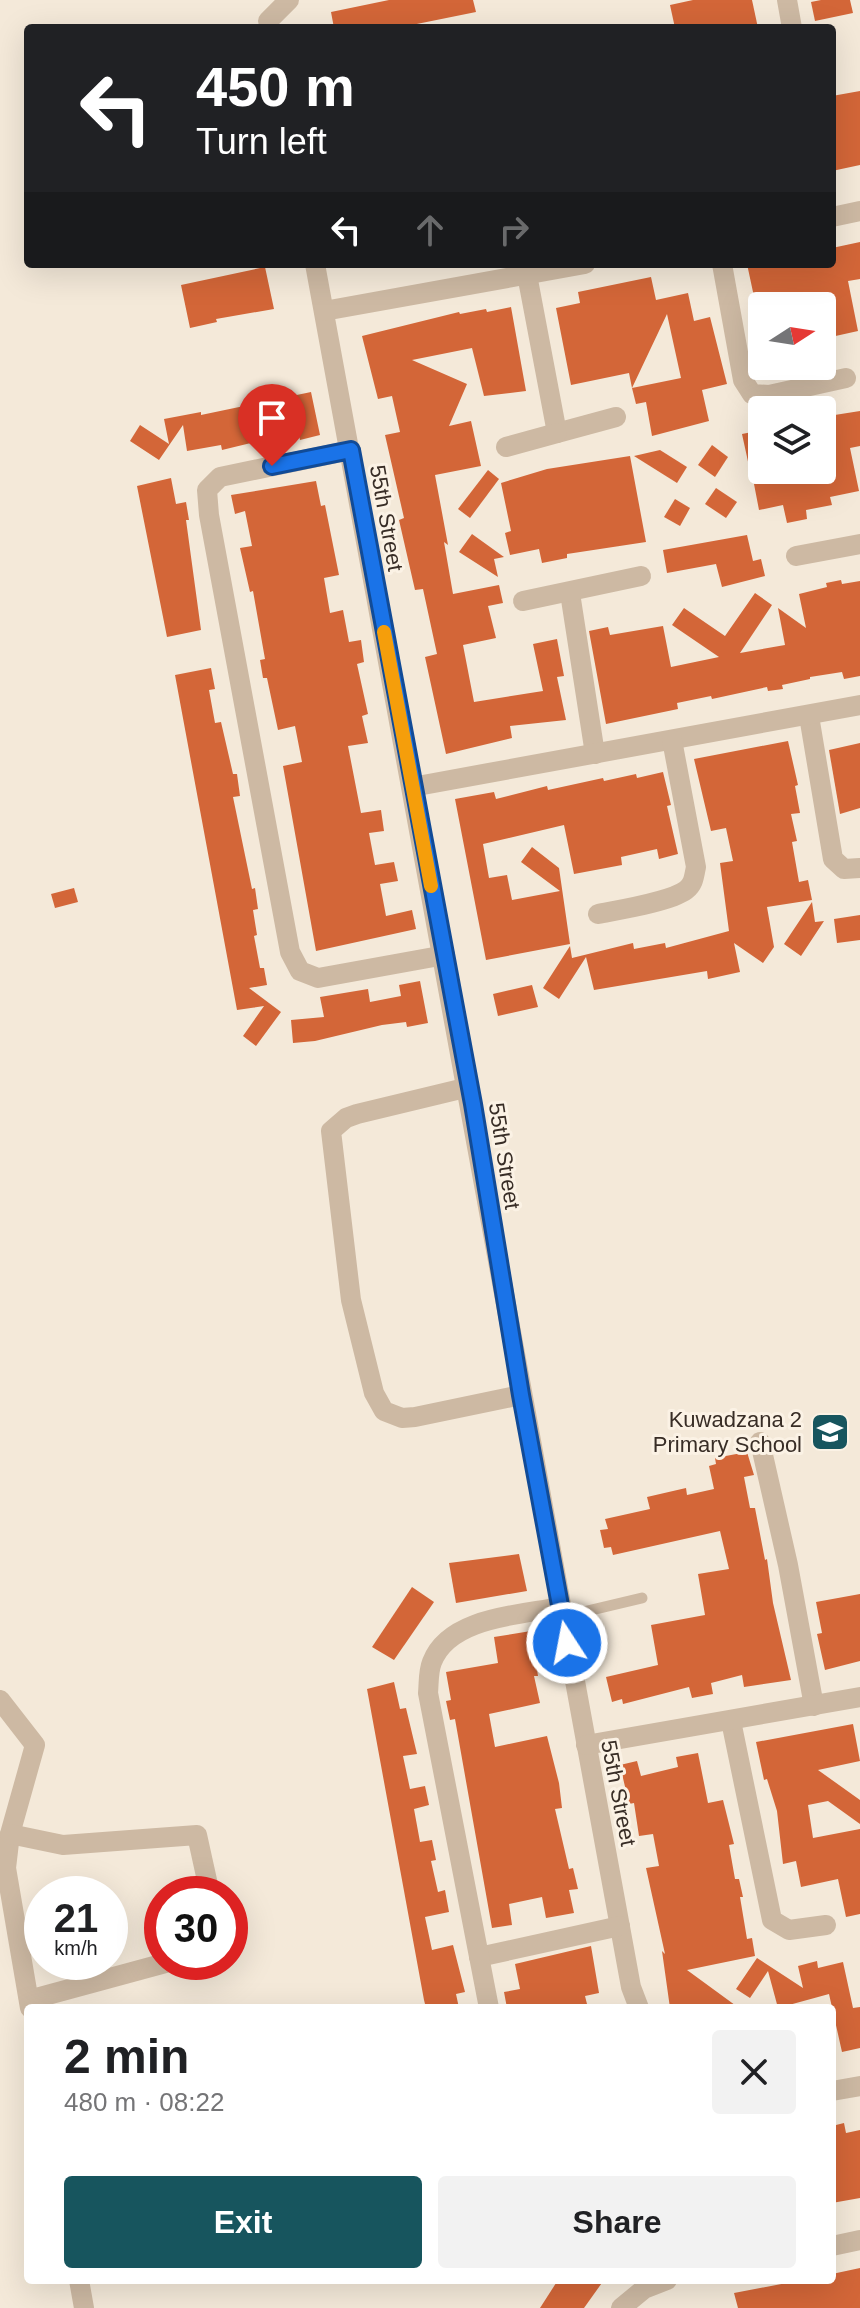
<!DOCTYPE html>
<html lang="en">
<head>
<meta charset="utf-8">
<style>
	body { margin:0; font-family:Helvetica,sans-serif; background:#f2f2f2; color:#202124; height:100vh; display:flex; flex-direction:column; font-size:30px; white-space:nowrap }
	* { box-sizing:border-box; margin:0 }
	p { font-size:26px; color:#757577 }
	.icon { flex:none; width:44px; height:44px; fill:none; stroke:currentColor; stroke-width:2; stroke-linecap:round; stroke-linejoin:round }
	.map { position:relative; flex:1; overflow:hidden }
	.side { position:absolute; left:24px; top:2004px; width:812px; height:280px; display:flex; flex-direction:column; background:#fff; border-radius:8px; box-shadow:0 8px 32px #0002 }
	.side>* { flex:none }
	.top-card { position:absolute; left:24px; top:24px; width:812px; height:244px; border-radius:8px; box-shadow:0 8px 32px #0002; background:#202124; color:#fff; overflow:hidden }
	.needle { width:52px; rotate:78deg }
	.controls { position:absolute; left:748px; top:292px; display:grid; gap:16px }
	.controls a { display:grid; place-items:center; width:88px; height:88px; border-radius:8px; background:#fff; box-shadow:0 8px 32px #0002; font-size:40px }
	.speed { position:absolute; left:24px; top:1876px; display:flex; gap:16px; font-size:40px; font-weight:700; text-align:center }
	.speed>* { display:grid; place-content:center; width:104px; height:104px; border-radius:50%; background:#fff; box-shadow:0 8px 32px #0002; line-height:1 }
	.speed small { font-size:20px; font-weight:400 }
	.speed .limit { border:12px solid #d22; background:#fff; color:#111 }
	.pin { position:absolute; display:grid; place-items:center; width:68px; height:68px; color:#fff; margin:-82px -34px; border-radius:50% 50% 50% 0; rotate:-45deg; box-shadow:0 0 8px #0007 }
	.pin .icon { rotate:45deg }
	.me { position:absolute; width:88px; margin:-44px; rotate:349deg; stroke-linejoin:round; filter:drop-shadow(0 0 6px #0008) }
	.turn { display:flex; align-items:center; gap:28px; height:168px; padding:0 40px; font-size:36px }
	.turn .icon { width:104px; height:104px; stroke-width:2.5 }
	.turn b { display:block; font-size:56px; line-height:68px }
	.lanes { display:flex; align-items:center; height:76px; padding:0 40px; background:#0003; justify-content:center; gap:40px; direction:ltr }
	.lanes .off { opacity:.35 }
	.round { display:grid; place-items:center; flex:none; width:84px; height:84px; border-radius:8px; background:#f2f2f2 }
	.summary { display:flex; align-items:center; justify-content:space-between; height:136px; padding:0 40px }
	h1 { font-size:48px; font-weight:700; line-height:60px }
	.action { display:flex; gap:16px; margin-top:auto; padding:16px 40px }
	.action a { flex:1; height:92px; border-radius:8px; background:#17555e; color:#fff; font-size:32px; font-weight:700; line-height:92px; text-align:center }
	.action a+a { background:#f2f2f2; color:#202124 }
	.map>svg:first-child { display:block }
	.building { fill:#d36638 }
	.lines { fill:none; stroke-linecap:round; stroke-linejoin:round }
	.lane { stroke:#cdb9a3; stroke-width:11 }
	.street { stroke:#cdb9a3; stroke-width:20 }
	.route-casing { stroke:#114b97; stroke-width:20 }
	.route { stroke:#1a73e8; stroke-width:14 }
	.slow { stroke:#f59e0b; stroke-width:14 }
	.labels { text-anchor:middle; stroke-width:6; stroke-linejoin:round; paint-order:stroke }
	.street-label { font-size:22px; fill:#382d26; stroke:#fbf2e5 }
	.poi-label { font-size:22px; fill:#382d26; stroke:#fbf2e5; text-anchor:end }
</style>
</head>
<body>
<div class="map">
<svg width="860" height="2308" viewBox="0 0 860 2308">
	<rect width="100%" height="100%" fill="#f4e9d9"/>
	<g class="building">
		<path d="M389,0H473L476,12L397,28H334L331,12Z"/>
		<path d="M693,0H752L758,28H675L670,5Z"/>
		<path d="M821,0H850L853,13L815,21L811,2Z"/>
		<path d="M860,91V165L832,171V96Z"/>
		<path d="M860,242V279L848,281L858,331L822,339V306H756L747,264H832V248Z"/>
		<path d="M265,267L274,309L216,319L217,322L190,328L181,285Z"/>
		<path d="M651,277L656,300L688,293L694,321L710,317L727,384L702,390L709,421L652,436L646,402L636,404L632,388L681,378L667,314L632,388L629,373L571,385L556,308L580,303L578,292Z"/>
		<path d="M511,307L526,391L484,396L472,348L412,360L467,384L449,426L471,421L481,466L435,475L448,545L444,542L453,594L499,585L503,603L488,606L496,638L463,645L474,702L543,691L533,644L557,639L564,676L557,677L566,720L510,726L512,738L446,754L425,657L437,654L423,589L415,590L399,520L404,518L385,435L400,432L392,396L378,399L362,336L459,312L460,314L486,309L487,312Z"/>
		<path d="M311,392L320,435L300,440L299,435L273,440L272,438L222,450L221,445L187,451L183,425L159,460L130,441L140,425L169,444L164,419L201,412V415Z"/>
		<path d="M860,411V446L850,448L859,491L830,497L832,505L806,510L807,519L787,523L783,505L759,510L754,484L803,474L802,470H822V467L830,465L822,417Z"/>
		<path d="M762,430V464L752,480L742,434Z"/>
		<path d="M712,445L728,457L715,477L698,465Z"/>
		<path d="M660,450L687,467L677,483L634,456Z"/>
		<path d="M630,456L646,542L567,554V558L542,563L539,549L510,555L505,533L511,531L501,483L547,469Z"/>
		<path d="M488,470L499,479L470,518L458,509Z"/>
		<path d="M171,478L176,504L186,502L189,520H186L201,630L167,637L137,486Z"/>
		<path d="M316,481L321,506L325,505L339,575L324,578L330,613L343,610L349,642L361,640L364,662L357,664L368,714L362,716L368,743L348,746L361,813L381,810L384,831L369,833L375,865L394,862L398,881L380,884L386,916L412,910L416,929L316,951L283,766L302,762L295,726L278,730L267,678H263L260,660L265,659L253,591L250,592L240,548L252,546L245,511L235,514L231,495Z"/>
		<path d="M716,488L737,502L726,518L705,504Z"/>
		<path d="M675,499L690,508L680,526L664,517Z"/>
		<path d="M472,534L504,557L494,559L498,577L459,552Z"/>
		<path d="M747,535L753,561L761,559L765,576L722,587L716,564L667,573L663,550Z"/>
		<path d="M841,580L842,584L860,581V676L844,679L842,672L810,677V679L782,685L783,689L768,691L767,687L712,699L711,696L677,703L678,709L606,724L589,631L608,627L610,635L663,626L671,667L719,657L672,625L684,608L725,636L755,593L772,605L740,653L785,645L778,608L806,628L799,594L827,587L826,583Z"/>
		<path d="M211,668L215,689L209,690L215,723L221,722L233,774H237L240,796L233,797L252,889L255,888L258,909L253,910L257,935L254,936L260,968H264L267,985L249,988L281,1012L256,1046L243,1036L264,1006L237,1010L175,675Z"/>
		<path d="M788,741L798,785L795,786L800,813L791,814L797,841L792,842L799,882L808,880L812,900L767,907L774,947L763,963L734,943L740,972L708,979L707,971L594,990L586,957L559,999L543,988L570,946L572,958L633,943L634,949L665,943L666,948L729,931L720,863L733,861L726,828L711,831L694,759Z"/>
		<path d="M860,743V808L840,814L829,750Z"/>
		<path d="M663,772L671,805L667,806L678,854L659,859L657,849L621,857L622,865L574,874L564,825L483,844L489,878L507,875L512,900L560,891L521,862L532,847L559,868L570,944L486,960L455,799L494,792L496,799L547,786L548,790L603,778L604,781L636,774L637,778Z"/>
		<path d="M74,888L78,902L55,908L51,894Z"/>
		<path d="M812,902L815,922L824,921L801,956L784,944Z"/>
		<path d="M860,915V940L837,943L834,919Z"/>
		<path d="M420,981L428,1023L407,1027L406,1022L382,1025L315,1041L293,1043L291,1020L324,1017L320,997L368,989L370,1002L401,996L399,985Z"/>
		<path d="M532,985L538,1007L498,1016L493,994Z"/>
		<path d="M747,1452L754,1475L744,1477L750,1508H755L765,1560L767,1559L773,1603L791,1680L744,1687L742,1675L711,1683L713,1694L692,1698L689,1687L623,1704L622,1699L612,1702L606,1677L658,1665L651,1625L705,1615L698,1574L729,1569L720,1531L613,1555L611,1547L604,1548L600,1530L608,1529L605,1519L650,1509L647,1497L686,1488L687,1495L714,1489L709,1466L716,1464L715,1458Z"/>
		<path d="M519,1554L527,1591L456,1603L449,1563Z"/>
		<path d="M412,1587L434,1602L394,1660L372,1647Z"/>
		<path d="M860,1594V1661L825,1670L817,1634L822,1633L816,1602Z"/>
		<path d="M531,1631L538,1676H534L540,1703L489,1714L495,1747L547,1736L559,1783L562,1808L555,1809L569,1869L573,1868L578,1889L569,1890L574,1913L546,1918L542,1897L509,1904L512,1925L492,1928L455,1719L450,1720L446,1701L451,1700L446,1672L498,1663L494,1637Z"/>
		<path d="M394,1682L400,1709L406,1708L417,1754L403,1756L410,1789L425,1786L429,1805L414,1809L420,1842L432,1840L436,1860L431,1861L438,1892L445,1890L449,1912L425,1917L432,1950L453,1945L465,1992L456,1994L459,2008H426L424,2000L367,1689Z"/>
		<path d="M853,1724L860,1761L818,1770L860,1800V1824L828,1801L808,1805L813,1838L860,1829V1914L846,1917L838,1879L801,1887L796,1861L783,1864L777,1811L767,1779L764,1780L756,1742Z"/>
		<path d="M698,1753L708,1803L723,1800L734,1844L729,1845L735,1879H739L743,1897H740L747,1939L752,1938L755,1956L687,1970L739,2008H670L662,1951L665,1954L646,1868L659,1866L653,1834L639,1836L634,1803L629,1804L620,1765L637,1761L641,1776L678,1767L676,1757Z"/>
		<path d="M591,1946L599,1993L585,1996L588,2008H507L504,1992L520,1989L515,1964Z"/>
		<path d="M757,1958L803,1988L798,1966L817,1961L818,1968L843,1962L853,2008L860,2007V2048L842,2052L829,1994L778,2008L768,1971L750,1998L736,1989Z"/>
		<path d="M844,2123L846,2133L860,2130V2198L832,2203V2126Z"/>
		<path d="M860,2268V2308H738L734,2293L802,2280H832V2274Z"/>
		<path d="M558,2280H604L584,2308H540Z"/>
	</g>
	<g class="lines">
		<path class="lane" d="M562,1617L642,1598"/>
		<g class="street">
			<path d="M787,0L792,28"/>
			<path d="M268,21L289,0"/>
			<path d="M832,217L860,211"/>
			<path d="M315,264C425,838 524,1413 631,1987L639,2008"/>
			<path d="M525,264L557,433L616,417"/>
			<path d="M722,264L743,380L752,394L769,395L846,378"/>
			<path d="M324,311L585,264"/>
			<path d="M506,447L557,433"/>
			<path d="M351,450L220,477L207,490L209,515L290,952L300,971L318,978L445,955"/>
			<path d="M796,556L860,544"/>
			<path d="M570,593L595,754"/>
			<path d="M523,601L641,576"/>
			<path d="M809,716L833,859L844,869L860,868"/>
			<path d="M412,787L860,705"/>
			<path d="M598,914C618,910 670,902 686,890C694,884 694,876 696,867L672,740"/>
			<path d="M469,1087L357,1114L346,1118L331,1131L351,1300L374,1393L384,1411L402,1418L415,1417L521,1395"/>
			<path d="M760,1442L788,1565L814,1706"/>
			<path d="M0,1700L35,1745L10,1834L6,1868L30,2008"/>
			<path d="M731,1721L772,1920L789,1930L826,1925"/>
			<path d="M586,1745L860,1697"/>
			<path d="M10,1834L63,1845L197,1835L210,1894"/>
			<path d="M479,1957L620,1926"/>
			<path d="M29,2000L169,1962"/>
			<path d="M489,2008L428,1693C429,1683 428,1672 432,1662C449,1617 520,1615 560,1607"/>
			<path d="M832,2091L860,2086"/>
			<path d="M832,2246L860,2240"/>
			<path d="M79,2280L84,2308"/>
			<path d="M621,2308L644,2289L667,2280"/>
		</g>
	</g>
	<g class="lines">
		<g class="route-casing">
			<path id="route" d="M272,466L351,450L473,1104L521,1395L567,1643"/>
		</g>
		<use href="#route" class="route"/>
		<path class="slow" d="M384,632L431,886"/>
	</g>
	<defs>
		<g id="school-square" transform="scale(2)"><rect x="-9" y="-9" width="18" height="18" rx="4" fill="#17555e" stroke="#fbf2e5"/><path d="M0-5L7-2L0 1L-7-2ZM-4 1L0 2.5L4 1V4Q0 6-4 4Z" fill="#fff"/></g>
	</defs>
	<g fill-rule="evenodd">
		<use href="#school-square" x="830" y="1432"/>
	</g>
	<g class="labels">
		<g class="street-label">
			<text transform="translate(387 518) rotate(80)" y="8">55th Street</text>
			<text transform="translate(505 1156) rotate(81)" y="8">55th Street</text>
			<text transform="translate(619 1793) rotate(79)" y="8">55th Street</text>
		</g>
		<g class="poi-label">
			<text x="802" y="1427">Kuwadzana 2<tspan x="802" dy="25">Primary School</tspan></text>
		</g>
	</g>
</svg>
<div class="controls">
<a><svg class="needle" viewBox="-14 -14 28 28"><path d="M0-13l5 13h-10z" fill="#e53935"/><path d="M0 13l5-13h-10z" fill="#757577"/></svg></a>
<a><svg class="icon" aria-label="layers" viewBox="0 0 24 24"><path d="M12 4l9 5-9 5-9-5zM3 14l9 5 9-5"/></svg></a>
</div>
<div class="speed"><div>21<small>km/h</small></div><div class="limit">30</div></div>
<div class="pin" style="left:272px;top:466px;background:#d93025"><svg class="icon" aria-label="arrive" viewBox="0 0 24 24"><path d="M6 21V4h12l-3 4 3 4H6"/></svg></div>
<svg class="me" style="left:567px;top:1643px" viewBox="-20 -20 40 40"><circle r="17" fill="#1a73e8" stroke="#fff" stroke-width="3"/><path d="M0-11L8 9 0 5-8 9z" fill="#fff"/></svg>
<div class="top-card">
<div class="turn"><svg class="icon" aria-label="left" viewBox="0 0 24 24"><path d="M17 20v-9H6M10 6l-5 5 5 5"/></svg><div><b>450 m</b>Turn left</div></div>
<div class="lanes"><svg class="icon" aria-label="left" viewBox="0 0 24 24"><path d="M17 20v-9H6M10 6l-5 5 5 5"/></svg><svg class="icon off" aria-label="ahead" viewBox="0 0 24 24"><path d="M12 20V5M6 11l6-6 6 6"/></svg><svg class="icon off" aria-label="right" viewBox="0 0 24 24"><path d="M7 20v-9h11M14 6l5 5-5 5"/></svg></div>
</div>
<section class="side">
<div class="summary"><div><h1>2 min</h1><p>480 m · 08:22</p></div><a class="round"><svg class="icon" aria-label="close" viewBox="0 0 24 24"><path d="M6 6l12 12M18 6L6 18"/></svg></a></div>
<div class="action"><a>Exit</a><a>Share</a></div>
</section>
</div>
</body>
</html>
